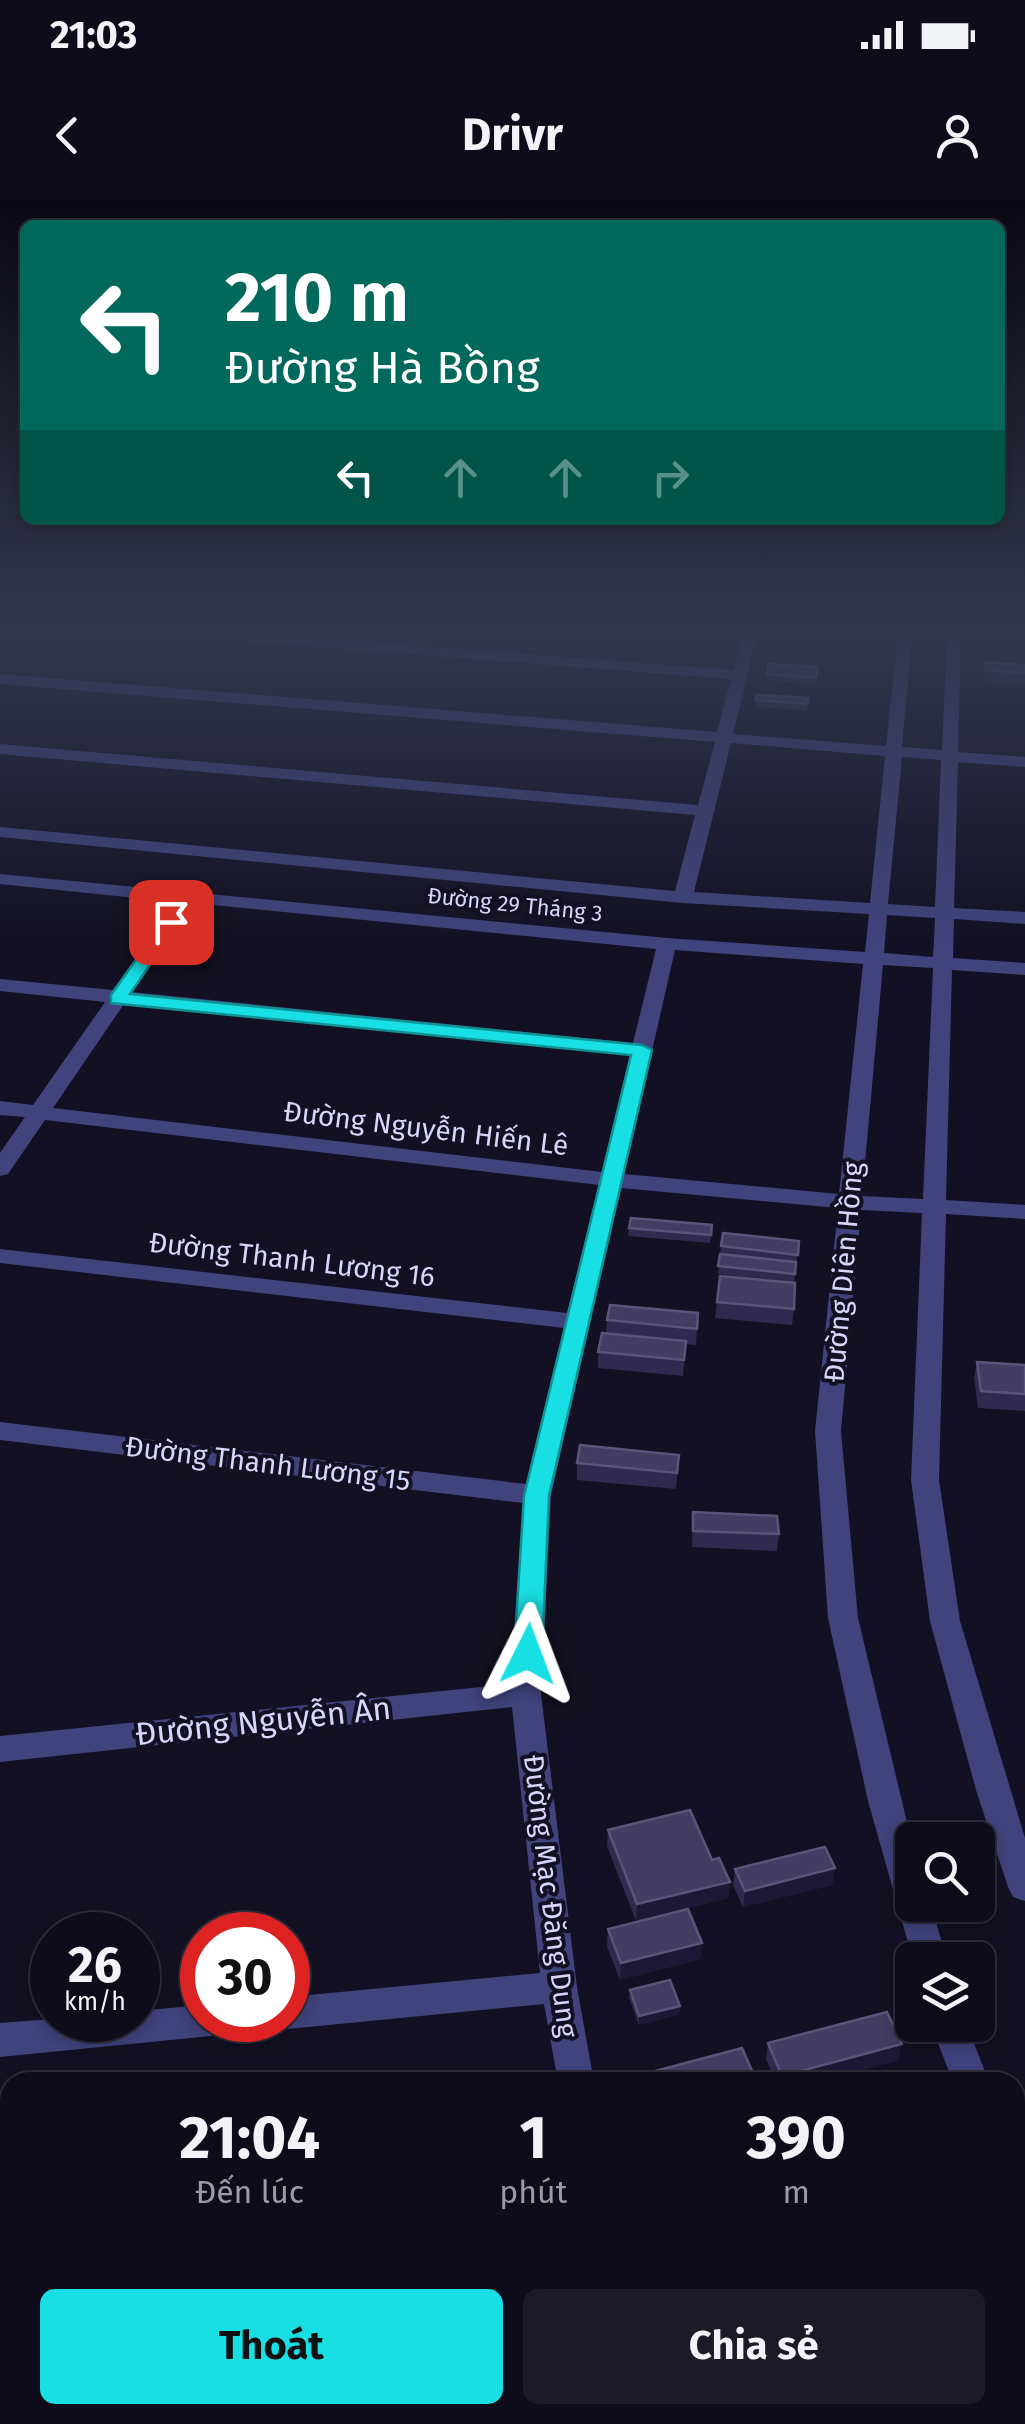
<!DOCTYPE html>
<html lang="vi">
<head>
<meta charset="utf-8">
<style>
	body { margin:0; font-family:"Fira Sans",sans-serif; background:#1c1a27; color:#f1f3f6; height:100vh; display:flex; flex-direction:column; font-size:38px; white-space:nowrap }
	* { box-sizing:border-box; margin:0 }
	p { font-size:32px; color:#9b9ba2 }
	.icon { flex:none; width:55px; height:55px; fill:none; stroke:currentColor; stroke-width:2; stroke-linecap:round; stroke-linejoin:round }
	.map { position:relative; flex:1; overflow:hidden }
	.panel { position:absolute; left:0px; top:1872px; width:1025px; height:352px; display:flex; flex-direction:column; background:#0e0c1a; border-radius:30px 30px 0 0; box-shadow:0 5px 15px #0003,0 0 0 2px #2e2c39 }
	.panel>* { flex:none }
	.top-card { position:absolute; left:20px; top:20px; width:985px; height:305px; border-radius:15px; box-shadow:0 5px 15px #0003,0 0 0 2px #2e2c39; background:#00695c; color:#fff; overflow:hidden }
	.buttons { position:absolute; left:895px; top:1622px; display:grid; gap:20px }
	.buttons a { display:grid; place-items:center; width:100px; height:100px; border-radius:15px; background:#0e0c1a; box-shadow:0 5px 15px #0003,0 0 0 2px #2e2c39; font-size:50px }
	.speed { position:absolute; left:30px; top:1712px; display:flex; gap:20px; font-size:50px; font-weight:700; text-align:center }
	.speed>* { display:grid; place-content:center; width:130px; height:130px; border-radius:50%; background:#0e0c1a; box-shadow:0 5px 15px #0003,0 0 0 2px #2e2c39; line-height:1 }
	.speed small { font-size:25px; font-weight:400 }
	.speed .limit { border:15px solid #d22; background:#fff; color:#111 }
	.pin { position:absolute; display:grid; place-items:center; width:85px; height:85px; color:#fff; margin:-42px; border-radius:20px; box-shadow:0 5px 15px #0006 }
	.me { position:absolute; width:110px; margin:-55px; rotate:3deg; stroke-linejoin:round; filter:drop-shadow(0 0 8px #0008) }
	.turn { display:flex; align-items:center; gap:35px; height:210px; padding:0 40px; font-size:45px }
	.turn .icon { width:130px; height:130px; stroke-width:2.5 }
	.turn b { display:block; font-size:70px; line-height:85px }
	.lanes { display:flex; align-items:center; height:95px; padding:0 40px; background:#0003; justify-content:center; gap:50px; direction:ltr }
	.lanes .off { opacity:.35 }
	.eta { display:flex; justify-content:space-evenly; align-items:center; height:170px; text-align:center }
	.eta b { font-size:60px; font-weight:700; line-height:70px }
	.primary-button { display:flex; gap:20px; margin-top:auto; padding:20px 40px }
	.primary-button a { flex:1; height:115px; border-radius:15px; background:#18dfe4; color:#111; font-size:40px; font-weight:700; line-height:115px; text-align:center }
	.primary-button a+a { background:#1c1a27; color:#f1f3f6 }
	.status { display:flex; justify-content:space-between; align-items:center; height:70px; padding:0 50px; background:#0e0c1a; direction:ltr }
	.status svg { height:28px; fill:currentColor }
	header { display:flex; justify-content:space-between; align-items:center; height:130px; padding:0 40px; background:#0e0c1a; font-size:45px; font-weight:700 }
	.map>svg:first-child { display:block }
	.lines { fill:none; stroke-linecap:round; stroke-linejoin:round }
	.minor { fill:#40437c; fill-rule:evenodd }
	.wall { fill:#302b4e }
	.shaded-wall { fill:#1c1835 }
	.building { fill:#423d61; stroke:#595579; stroke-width:2.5 }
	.route { fill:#18dfe4; stroke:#109194; stroke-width:2.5 }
	.labels { text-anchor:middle; stroke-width:8; stroke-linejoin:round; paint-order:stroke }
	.far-street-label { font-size:22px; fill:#d7d6fb; stroke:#121022 }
	.street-label { font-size:28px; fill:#d7d6fb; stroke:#121022 }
	.near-street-label { font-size:32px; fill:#d7d6fb; stroke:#121022 }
</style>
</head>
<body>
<div class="status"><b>21:03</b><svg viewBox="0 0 49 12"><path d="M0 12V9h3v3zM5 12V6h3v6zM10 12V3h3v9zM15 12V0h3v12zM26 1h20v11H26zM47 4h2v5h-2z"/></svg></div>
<header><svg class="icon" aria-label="back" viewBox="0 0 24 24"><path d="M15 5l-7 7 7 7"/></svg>Drivr<svg class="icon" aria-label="person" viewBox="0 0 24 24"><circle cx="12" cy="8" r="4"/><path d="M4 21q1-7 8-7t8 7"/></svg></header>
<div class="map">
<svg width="1025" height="2224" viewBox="0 0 1025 2224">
	<rect width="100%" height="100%" fill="#121022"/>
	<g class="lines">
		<g class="minor">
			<path d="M224,436H287L734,470L743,436H757L733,534L886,546L898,436H912L902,547L942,550L947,436H961L958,552L1025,557V567L958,562L954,708L1025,712V724L954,719L953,758L1025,763V775L952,770L946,1000L1025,1005V1019L946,1014L939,1280L960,1421L1025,1638V1701L1013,1697L1008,1687L976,1590L930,1421L911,1280L922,1013L861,1010L841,1231L858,1418L912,1643V1705H931L947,1760H913L868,1601L828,1418L815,1231L838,1008L621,988L551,1295L541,1494L577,1787L594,1882H558L544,1804L288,1829L273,1820H288V1797L540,1773L512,1507L0,1562V1536L511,1484L523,1303L0,1240V1222L526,1284L564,1128L0,1063V1049L567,1113L599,985L45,920L8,974L0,976V953L25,917L0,915V901L33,905L105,802L0,791V779L113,790L175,702L0,684V674L667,738L865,752L869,714L683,703L0,637V627L675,691L695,615L0,554V544L698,605L715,542L0,484V474L717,532L731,479L231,440ZM731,543L885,556L870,703L694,692ZM902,557L941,560L935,707L888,704ZM193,703L656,749L633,843L132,792ZM887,715L935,718L933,757L884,753ZM675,750L863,764L839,994L624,974ZM883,765L933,768L923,999L862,996ZM124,804L630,855L602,972L53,908Z"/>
			<path d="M202,1805V1820H229L224,1831L211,1836L0,1857V1823L52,1819L138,1820V1811Z"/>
			<path d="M931,1825H967L989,1882H953Z"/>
			<path d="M1015,1970L1025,1974V2033L1015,2029Z"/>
			<path d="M10,2197V2215H48L44,2224H0V2198Z"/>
			<path d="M624,2215H666L669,2224H627Z"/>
		</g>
	</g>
	<g class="wall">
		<path d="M985,462L1025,465V485L983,482Z"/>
		<path d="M769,464L818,467L815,484L767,480Z"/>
		<path d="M757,495L808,505L806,510L755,507Z"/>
		<path d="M712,1025L710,1043L628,1036L629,1028Z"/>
		<path d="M799,1041L794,1082L718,1074L721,1046Z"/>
		<path d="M720,1076L794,1109L792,1125L715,1118Z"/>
		<path d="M698,1113L696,1145L686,1144L683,1176L598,1168V1152L606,1133L607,1120Z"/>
		<path d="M977,1162L1025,1165V1211L978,1208L974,1178Z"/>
		<path d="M679,1255L676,1289L577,1280V1263Z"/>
		<path d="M693,1312L779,1334L777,1351L692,1347Z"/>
		<path d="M608,1630L712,1660L730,1682L728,1698L636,1721L607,1646Z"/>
		<path d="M835,1668L832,1685L743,1707L733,1685L735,1669Z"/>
		<path d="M608,1729L702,1743L700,1759L620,1780L607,1746Z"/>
		<path d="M630,1790L680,1806L679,1814L639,1825L629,1798Z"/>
		<path d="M768,1843L899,1860L815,1882H776L766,1859Z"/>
		<path d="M875,2215H958L956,2222L949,2224H878Z"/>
	</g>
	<g class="shaded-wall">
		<path d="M835,1668L832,1685L743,1707L745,1691Z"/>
		<path d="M730,1682L728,1698L636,1721L637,1704Z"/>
		<path d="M702,1743L700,1759L620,1780L621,1763Z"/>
		<path d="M680,1806L679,1814L639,1825V1816Z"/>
		<path d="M902,1844L899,1860L815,1882H781L782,1876Z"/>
		<path d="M958,2215L956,2222L949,2224H923Z"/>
	</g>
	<g class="building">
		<path d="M985,462L1025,465V473L985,470Z"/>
		<path d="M769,464L818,467L816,478L767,474Z"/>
		<path d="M757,495L808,498L807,504L756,500Z"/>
		<path d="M631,1018L712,1025L711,1035L629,1028Z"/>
		<path d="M723,1033L799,1041L798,1055L721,1046Z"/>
		<path d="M720,1054L796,1062L795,1074L718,1066Z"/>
		<path d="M720,1076L795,1083L794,1109L717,1102Z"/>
		<path d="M610,1105L698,1113L697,1129L607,1120Z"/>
		<path d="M602,1133L686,1141L684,1160L598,1152Z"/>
		<path d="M977,1162L1025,1165V1194L981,1191Z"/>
		<path d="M580,1245L679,1255L677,1273L577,1263Z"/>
		<path d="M693,1312L777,1316L779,1334L693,1331Z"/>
		<path d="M690,1610L712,1660L719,1658L730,1682L637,1704L608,1630Z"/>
		<path d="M825,1647L835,1668L745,1691L735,1669Z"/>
		<path d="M688,1709L702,1743L621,1763L608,1729Z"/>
		<path d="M670,1780L680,1806L639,1816L630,1790Z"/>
		<path d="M887,1812L902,1844L782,1876L768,1843Z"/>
		<path d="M742,1848L757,1882H627L625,1879Z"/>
		<path d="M880,2215H956L923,2224H883Z"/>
	</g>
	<linearGradient id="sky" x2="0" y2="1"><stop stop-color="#0a0913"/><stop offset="0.58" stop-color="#33374f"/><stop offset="1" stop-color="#33374f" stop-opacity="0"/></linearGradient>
	<rect width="1025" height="747" fill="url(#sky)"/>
	<path class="route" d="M171,717L179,722L130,794L642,845L652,850L549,1296L542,1454L538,1461H519L514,1454L524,1296L631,855L111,803V795L165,719Z"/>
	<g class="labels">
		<g class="far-street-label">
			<text transform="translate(515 704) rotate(6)" y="8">Đường 29 Tháng 3</text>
		</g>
		<g class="street-label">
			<text transform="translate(426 928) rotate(7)" y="10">Đường Nguyễn Hiến Lê</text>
			<text transform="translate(292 1059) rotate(7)" y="10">Đường Thanh Lương 16</text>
			<text transform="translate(843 1072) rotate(-85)" y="10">Đường Diên Hồng</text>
			<text transform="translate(268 1263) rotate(7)" y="10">Đường Thanh Lương 15</text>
			<text transform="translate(551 1696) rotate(83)" y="10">Đường Mạc Đăng Dung</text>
		</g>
		<g class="near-street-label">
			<text transform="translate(263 1521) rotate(-6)" y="11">Đường Nguyễn Ân</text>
		</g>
	</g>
</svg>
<div class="buttons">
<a><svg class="icon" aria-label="search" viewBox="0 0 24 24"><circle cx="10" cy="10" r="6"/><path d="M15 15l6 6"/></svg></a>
<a><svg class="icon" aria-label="layers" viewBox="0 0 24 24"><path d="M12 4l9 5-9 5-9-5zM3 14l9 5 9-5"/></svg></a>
</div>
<div class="speed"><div>26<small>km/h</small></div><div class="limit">30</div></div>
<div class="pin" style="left:171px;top:722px;background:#d93025"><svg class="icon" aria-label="arrive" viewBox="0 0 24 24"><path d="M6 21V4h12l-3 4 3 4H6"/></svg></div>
<svg class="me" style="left:528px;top:1454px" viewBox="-20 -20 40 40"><path d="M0-17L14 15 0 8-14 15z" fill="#18dfe4" stroke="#fff" stroke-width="4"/></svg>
<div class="top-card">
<div class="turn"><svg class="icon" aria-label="left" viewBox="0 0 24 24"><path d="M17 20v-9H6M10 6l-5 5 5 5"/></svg><div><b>210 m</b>Đường Hà Bồng</div></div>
<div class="lanes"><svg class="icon" aria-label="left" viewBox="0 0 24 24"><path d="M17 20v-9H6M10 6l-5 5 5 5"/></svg><svg class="icon off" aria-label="ahead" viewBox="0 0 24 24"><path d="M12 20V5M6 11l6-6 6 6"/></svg><svg class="icon off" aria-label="ahead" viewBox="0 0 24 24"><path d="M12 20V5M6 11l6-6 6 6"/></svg><svg class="icon off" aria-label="right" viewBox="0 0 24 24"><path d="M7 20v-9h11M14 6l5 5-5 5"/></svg></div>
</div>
<section class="panel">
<div class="eta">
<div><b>21:04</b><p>Đến lúc</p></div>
<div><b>1</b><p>phút</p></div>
<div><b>390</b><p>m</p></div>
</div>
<div class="primary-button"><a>Thoát</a><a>Chia sẻ</a></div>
</section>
</div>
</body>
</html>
